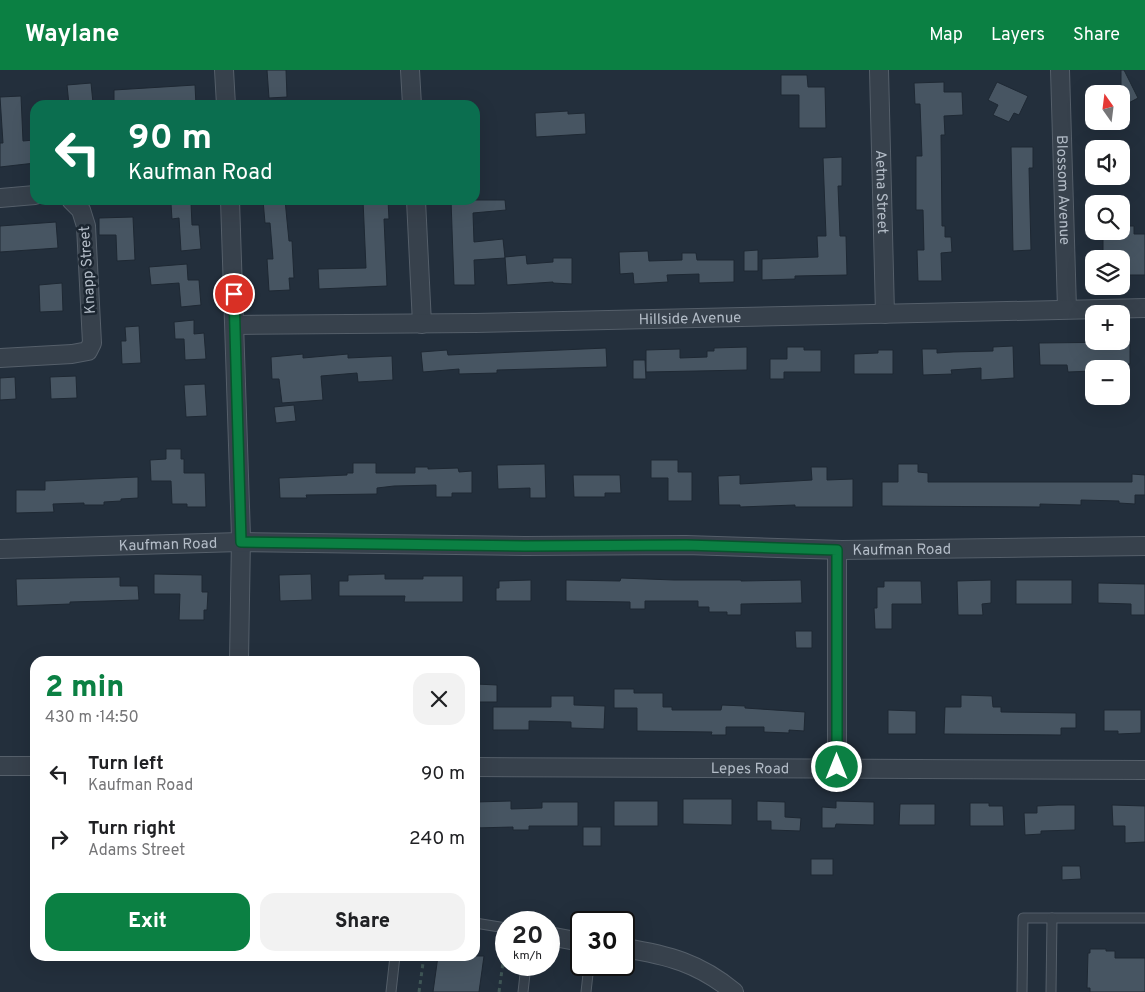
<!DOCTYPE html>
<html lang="en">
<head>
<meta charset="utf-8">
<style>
	body { margin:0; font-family:Overpass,sans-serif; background:#f2f2f2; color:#202124; height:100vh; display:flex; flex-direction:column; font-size:19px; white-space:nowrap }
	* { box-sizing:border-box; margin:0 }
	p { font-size:16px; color:#757577 }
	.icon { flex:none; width:28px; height:28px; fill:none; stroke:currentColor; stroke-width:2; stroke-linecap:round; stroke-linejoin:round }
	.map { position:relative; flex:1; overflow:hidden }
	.sheet { position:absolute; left:30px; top:586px; width:450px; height:305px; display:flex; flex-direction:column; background:#fff; border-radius:15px; box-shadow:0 5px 20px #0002 }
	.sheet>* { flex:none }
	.banner { position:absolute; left:30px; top:30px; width:450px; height:105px; border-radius:15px; box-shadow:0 5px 20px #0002; background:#0b6e4f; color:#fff; overflow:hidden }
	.needle { width:32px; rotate:346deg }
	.controls { position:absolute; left:1085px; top:15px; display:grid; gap:10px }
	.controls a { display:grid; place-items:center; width:45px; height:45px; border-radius:10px; background:#fff; box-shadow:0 5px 20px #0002; font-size:25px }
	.speed { position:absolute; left:495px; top:841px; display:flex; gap:10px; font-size:25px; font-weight:700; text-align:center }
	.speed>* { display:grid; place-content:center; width:65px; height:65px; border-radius:50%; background:#fff; box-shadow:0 5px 20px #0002; line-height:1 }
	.speed small { font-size:12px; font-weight:400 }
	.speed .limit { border:2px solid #111; border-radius:8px; background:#fff; color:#111 }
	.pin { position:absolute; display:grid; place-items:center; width:42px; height:42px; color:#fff; margin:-21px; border:2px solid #fff; border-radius:50%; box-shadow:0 1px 5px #0007 }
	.me { position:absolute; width:55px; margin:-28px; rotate:0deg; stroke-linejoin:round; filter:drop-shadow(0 0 4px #0008) }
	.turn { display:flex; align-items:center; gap:18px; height:105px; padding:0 15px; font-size:22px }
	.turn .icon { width:65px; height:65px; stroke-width:2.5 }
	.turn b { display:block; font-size:35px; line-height:42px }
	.round { display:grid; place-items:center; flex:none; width:52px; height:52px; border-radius:15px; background:#f2f2f2 }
	.head { display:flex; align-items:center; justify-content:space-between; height:85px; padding:0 15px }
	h1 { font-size:30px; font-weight:800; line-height:38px; color:#0b8043 }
	.cta { display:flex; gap:10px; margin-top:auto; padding:10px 15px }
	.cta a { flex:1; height:58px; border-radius:15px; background:#0b8043; color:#fff; font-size:20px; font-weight:800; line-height:58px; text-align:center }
	.cta a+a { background:#f2f2f2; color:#202124 }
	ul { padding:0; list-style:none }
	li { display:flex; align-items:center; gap:15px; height:65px; padding:0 15px }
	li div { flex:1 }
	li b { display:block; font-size:19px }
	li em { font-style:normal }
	header { display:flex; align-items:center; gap:30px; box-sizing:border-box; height:70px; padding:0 25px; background:#0b8043; color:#fff }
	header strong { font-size:24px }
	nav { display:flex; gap:28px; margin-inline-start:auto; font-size:18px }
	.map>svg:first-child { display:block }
	.building { fill:#475562; stroke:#1e2833 }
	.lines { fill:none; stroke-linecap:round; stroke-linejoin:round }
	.lane-casing { stroke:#555f6a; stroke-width:11 }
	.street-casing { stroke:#555f6a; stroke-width:20 }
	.path { stroke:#405757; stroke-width:3; stroke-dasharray:4 4; stroke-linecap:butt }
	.lane { stroke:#37414c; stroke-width:9 }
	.street { stroke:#37414c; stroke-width:18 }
	.route-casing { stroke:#07532c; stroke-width:12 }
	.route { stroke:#0b8043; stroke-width:9 }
	.labels { text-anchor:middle; stroke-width:5; stroke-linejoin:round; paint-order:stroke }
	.street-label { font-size:15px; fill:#b3bcc7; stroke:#1c2631 }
</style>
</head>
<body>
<header>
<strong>Waylane</strong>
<nav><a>Map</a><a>Layers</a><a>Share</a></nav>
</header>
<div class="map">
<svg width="1145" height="922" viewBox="0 0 1145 922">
	<rect width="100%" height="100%" fill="#232f3c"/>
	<g class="building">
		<path d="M267,0H286L287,27L269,28Z"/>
		<path d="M1121,0H1124L1138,28L1121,37Z"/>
		<path d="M781,5H807L808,17H825L826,58H799V25H781Z"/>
		<path d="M944,12V22H962L963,45L944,46L945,65H941L942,156H945V167H951L952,182L941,183L942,211H918L917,180H924L923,140H916V86H922L920,34H915L914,13Z"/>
		<path d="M997,12L1028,26L1019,45L1014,43L1009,52L993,45L998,35L988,30Z"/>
		<path d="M91,13L93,33L69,35L67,15Z"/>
		<path d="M195,15L196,35H114V20Z"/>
		<path d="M21,26L23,71L34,70L35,93L0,97V73H3L0,27Z"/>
		<path d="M568,41V44L585,43L586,64L536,67L535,43Z"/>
		<path d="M1011,77H1033V98H1029L1031,180L1013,181Z"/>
		<path d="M842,87V116H838L840,166H846L847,205L795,206V209L762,210V189L818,187L817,166H826L823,88Z"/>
		<path d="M263,130H285L289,171H292L294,208H289L290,220L269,221L267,189H273L270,153H265Z"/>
		<path d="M363,130H388L389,149H384L387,216L319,219L318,199L366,198Z"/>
		<path d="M451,130H505L506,140L473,143L474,172L503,169L505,188L474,190L475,215H454Z"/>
		<path d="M191,133L192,155H199L201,179L181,181L179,148L172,149L171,134Z"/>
		<path d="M133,147L135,190L117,191L116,165H99V148Z"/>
		<path d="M56,152L58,178L0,182V156Z"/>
		<path d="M1121,156H1134V164H1145V205H1121V189H1103V161H1121Z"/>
		<path d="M758,180V201H744V181Z"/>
		<path d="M648,181L649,191L682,190V183H696L697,190H734V212L699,213V204L667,205L668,212L634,214L633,203L620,204L619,182Z"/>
		<path d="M526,185L527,194L553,192V188H572V214L553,213V212L507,215L505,187Z"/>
		<path d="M187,194L188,210H199L201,235L181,237L179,213L151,215L149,197Z"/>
		<path d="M62,213L63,241L40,242L39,215Z"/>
		<path d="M194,250V264L204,263L206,289L185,290L184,269H175L174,252Z"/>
		<path d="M139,256L141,293L122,294L121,271H126L125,257Z"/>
		<path d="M1130,272V294H1106V299H1094V301L1068,302L1067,295H1040L1039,273Z"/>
		<path d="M1013,276L1014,308L981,310V298L951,300L952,304L923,305L922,279H937V283L953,282L993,281V277Z"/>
		<path d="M747,277V300L646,302V280L680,279V288L707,287V281H714V278Z"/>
		<path d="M787,277H804V280H821V302H784V309H770V289H787Z"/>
		<path d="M606,278L607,297L497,300V303L459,304V299L423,302L421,282L447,280L448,285Z"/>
		<path d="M878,280H893V304H854V284L878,283Z"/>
		<path d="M303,284V288L348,284V288L392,286L393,310L358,312L357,303L321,306L323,330L282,333L279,309H272L271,287Z"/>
		<path d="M633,290H645L646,309H633Z"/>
		<path d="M76,306L77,328L51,329L50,307Z"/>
		<path d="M15,307L16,329L0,330V308Z"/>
		<path d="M205,314L207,346L186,347L184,315Z"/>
		<path d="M294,335L296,351L276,353L274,337Z"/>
		<path d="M166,379H181V389H184V403H205L206,437H187V434H172L171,411H151L150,390L166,389Z"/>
		<path d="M651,390H678V402H692V431H668V408H651Z"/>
		<path d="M353,393H376V403H415V397H428V399L458,398L459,402L472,401V423H452V427H436V415L394,416L377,418V424L306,425L307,428H280L279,408L347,405V403H353Z"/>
		<path d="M545,394L546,428H530V418L498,419L497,395Z"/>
		<path d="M898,394H918V402L928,403V412H1132V404L1145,405V425H1135V434L1119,433V431L1081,430V435L1040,434V437L882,436V412H898Z"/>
		<path d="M811,397H827V410L853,409V437H795V435L740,437V435H719L718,406L740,405V414L795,411L812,410Z"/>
		<path d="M573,405H620L621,423H605V427H574Z"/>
		<path d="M138,407V428L121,429V431L104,432V435H84V433L53,434L54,442L16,443V420H45V411Z"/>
		<path d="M154,504L202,505V522H208L207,540H204V550H179L180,524H154Z"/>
		<path d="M311,504L312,530L280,531L279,505Z"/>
		<path d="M385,504V509H423V506H463V532H404L405,526H339V511H348V505Z"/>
		<path d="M120,507V516H138L139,530L70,532V534L17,536L16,509Z"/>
		<path d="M621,508L674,510H741V511L801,510L802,533L741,534V545H727V542H709V537H698V531H645V539H630V532L566,531V510L620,511Z"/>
		<path d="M531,510V531H496V518H499V511Z"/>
		<path d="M991,510V533L982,534L983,545H958L957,511Z"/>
		<rect x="1016" y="510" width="56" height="24"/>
		<path d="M884,511H921L922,534H892V559H875L874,538H877V517H884Z"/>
		<path d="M1098,513L1145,514V545H1131V534L1098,533Z"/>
		<path d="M795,561H812V578H796Z"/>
		<path d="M476,614L497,615V632H475Z"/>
		<path d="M614,619H634V623H663V637H672V640H721L722,635L745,636V638L805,642L804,661L789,660V663L764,662V657H726V665H711L712,662L637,661V638H614Z"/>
		<path d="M961,625L992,626L993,637H1001V642L1076,643V658H1061V665L944,664L945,637H961Z"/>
		<path d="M551,626H574V635L605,636L604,659L571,658V652L529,651V660H493V637H551Z"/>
		<path d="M888,640L916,641V664H888Z"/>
		<path d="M1104,640H1141V663L1118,664V661H1104Z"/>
		<path d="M683,729H732V755L683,754Z"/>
		<path d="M511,731V739L542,738V732H578V756H529V760H513V757L475,758V732Z"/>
		<rect x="614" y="731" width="44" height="25"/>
		<path d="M757,731L785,732V747L801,748L800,761L771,760V751H757Z"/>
		<path d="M836,731L874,732V755L836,754L835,758H822V737L836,738Z"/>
		<path d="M970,733H989V736H1003L1004,756H970Z"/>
		<path d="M900,734H935V755H899Z"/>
		<path d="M1058,735H1075V760L1041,761V764L1025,765L1024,743H1037V736Z"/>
		<path d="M1112,735L1145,736V772L1125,773V756H1113Z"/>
		<rect x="583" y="757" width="18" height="19"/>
		<rect x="811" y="789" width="22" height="16"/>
		<path d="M1062,796H1080L1081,809L1062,810Z"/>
		<path d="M1090,879H1106V881H1115V888H1145V922H1090V918H1087L1088,883H1090Z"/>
		<path d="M438,886H484L479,922H433Z"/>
	</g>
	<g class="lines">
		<g class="lane-casing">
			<g id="lane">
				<path d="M475,853L506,858"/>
				<path d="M391,922L395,886"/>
				<path d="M523,922L526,895"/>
				<path d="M586,922L589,895"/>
				<path d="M1022,922L1023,848H1145"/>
				<path d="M1051,922L1052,848"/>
			</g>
		</g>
		<g class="street-casing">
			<g id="street">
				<path d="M224,0L226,35"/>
				<path d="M410,0L412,35"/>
				<path id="s1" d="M879,0L885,244"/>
				<path id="s2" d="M1060,0L1067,239"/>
				<path d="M0,128L35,125"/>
				<path d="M230,130L241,467L239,591"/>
				<path d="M416,130L422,254"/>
				<path id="s3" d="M235,255L475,253L1145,238"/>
				<path d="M0,288L72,284L88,281L92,273L86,156L81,140L71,130"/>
				<path id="s4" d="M0,479L240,472L525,476L686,475L842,480L1145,476"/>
				<path d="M0,696H35"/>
				<path id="s5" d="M475,697L1145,700"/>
				<path d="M837,697V480"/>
				<path d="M549,866L581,872"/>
				<path d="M624,878C668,885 699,893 734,922"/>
			</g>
		</g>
		<g class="path">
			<path d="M419,922L424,886"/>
			<path d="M499,922L506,870"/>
		</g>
		<use href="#lane" class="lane"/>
		<use href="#street" class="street"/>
	</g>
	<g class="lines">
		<g class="route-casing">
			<path id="route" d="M234,224L241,472L525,476L686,475L837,480V697"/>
		</g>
		<use href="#route" class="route"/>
	</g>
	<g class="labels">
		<g class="street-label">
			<text dy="5" stroke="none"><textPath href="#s2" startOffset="120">Blossom Avenue</textPath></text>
			<text dy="5" stroke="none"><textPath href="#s1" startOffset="122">Aetna Street</textPath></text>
			<text transform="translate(87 200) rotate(-94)" y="5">Knapp Street</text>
			<text dy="5" stroke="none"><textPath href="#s3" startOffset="455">Hillside Avenue</textPath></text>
			<text dy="5" stroke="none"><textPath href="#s4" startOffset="168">Kaufman Road</textPath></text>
			<text dy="5" stroke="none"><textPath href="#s4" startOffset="902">Kaufman Road</textPath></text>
			<text dy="5" stroke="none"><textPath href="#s5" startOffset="275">Lepes Road</textPath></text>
		</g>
	</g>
</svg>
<div class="controls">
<a><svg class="needle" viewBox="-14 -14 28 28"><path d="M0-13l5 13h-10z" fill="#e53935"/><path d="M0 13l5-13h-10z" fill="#757577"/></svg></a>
<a><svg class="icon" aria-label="sound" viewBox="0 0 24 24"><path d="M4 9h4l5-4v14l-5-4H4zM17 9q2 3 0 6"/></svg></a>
<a><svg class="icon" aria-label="search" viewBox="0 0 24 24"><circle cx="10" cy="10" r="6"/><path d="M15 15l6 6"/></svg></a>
<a><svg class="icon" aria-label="layers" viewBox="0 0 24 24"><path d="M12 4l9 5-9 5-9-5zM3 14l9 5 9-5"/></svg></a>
<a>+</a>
<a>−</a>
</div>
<div class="speed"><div>20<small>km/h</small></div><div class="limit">30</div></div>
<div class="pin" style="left:234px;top:224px;background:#d93025"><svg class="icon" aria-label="arrive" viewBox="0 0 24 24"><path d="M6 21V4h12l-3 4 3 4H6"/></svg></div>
<svg class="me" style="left:837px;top:697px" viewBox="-20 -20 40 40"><circle r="17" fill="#0b8043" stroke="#fff" stroke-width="3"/><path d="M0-11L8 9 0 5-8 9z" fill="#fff"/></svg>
<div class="banner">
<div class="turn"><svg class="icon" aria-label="left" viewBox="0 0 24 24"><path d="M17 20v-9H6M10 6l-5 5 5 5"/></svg><div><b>90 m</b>Kaufman Road</div></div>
</div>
<section class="sheet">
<div class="head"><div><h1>2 min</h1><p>430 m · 14:50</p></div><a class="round"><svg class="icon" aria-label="close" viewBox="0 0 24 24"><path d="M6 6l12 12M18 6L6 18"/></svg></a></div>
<ul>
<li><svg class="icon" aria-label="left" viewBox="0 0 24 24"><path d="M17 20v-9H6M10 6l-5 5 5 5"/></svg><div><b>Turn left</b><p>Kaufman Road</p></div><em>90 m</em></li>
<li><svg class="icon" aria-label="right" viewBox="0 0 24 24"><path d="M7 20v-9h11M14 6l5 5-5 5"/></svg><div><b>Turn right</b><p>Adams Street</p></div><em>240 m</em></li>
</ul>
<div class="cta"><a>Exit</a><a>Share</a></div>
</section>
</div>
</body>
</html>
